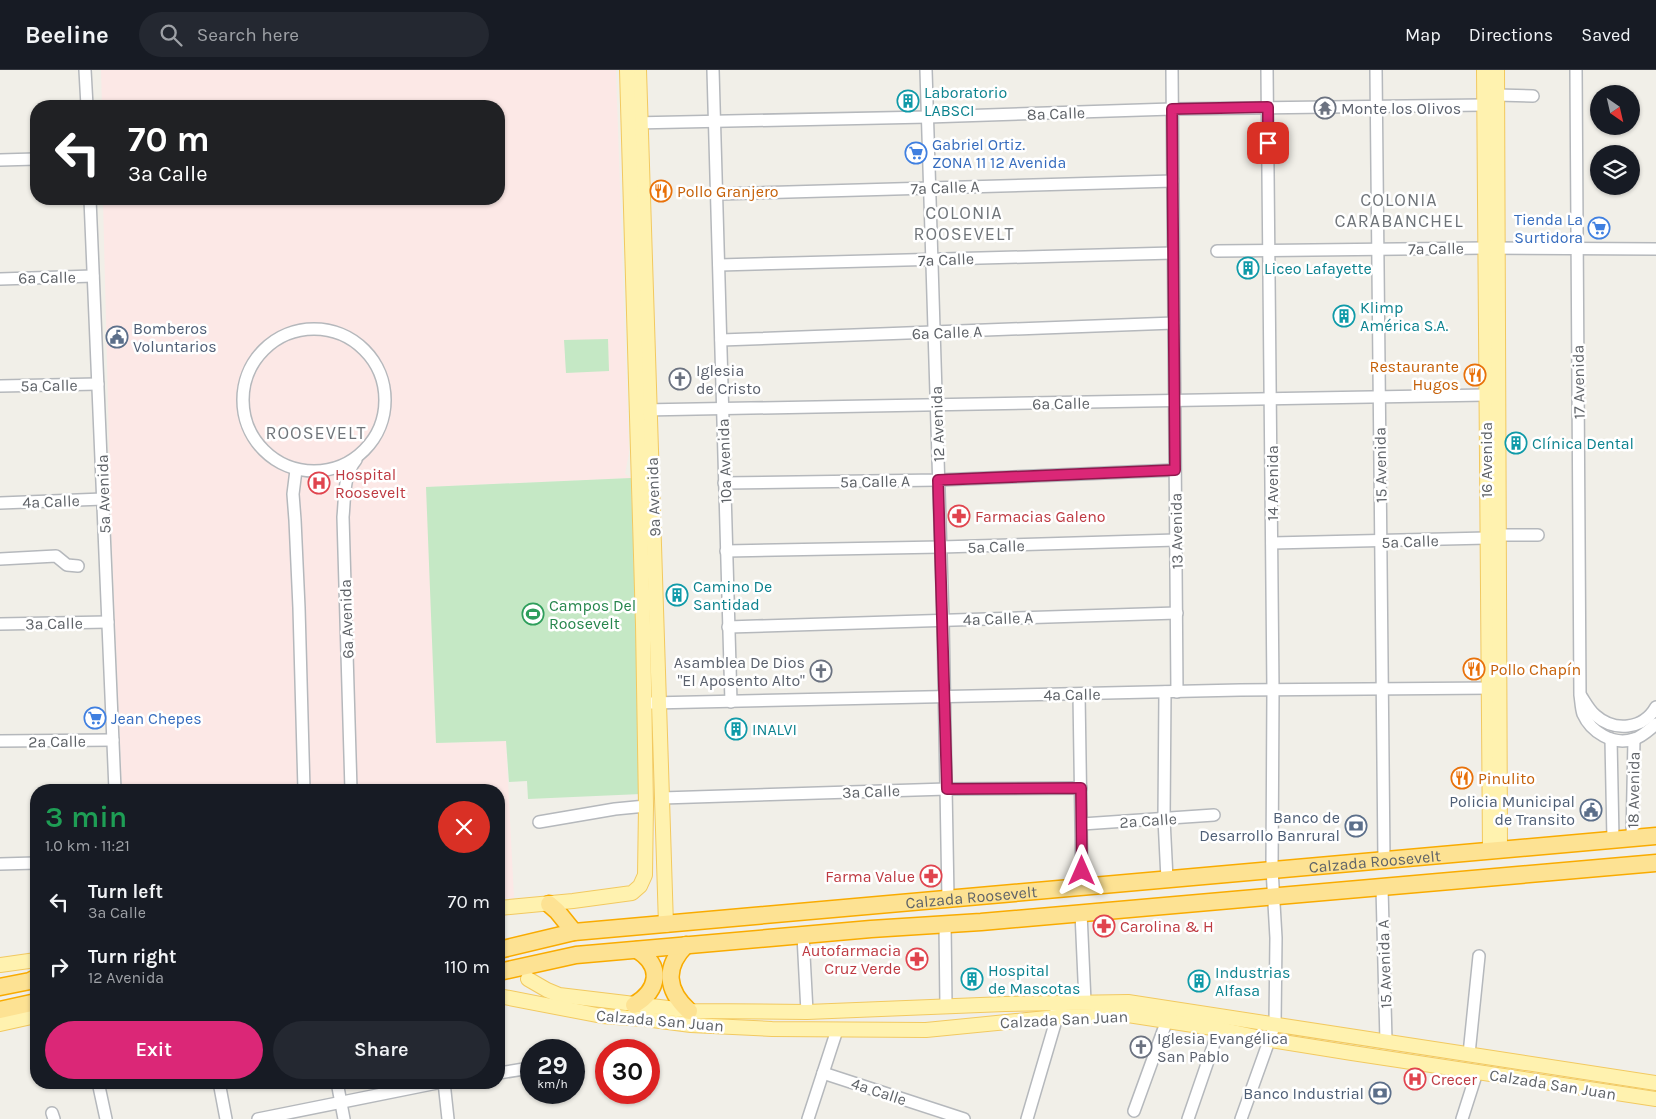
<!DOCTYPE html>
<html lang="en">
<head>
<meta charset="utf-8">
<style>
	body { margin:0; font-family:Karla,sans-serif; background:#242831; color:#f1f3f6; height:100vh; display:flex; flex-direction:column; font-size:19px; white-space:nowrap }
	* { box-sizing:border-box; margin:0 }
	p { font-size:16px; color:#9ea1a6 }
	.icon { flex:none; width:28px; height:28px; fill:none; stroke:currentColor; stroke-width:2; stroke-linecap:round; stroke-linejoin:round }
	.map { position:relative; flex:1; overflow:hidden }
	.drawer { position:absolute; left:30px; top:714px; width:475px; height:305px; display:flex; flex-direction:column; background:#171b24; border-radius:20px; box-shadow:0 1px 4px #0004 }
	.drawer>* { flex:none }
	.top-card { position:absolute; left:30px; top:30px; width:475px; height:105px; border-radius:20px; box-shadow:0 1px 4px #0004; background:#202124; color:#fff; overflow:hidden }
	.needle { width:32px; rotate:146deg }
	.buttons { position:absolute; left:1590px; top:15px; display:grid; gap:10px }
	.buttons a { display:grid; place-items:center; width:50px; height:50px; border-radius:50%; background:#171b24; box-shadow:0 1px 4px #0004; font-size:25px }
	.speed { position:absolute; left:520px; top:969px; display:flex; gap:10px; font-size:25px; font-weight:700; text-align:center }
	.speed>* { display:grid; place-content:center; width:65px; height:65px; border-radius:50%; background:#171b24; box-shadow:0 1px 4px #0004; line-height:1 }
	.speed small { font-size:12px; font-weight:400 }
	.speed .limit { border:8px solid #d22; background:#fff; color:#111 }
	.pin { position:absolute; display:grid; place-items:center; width:42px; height:42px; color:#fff; margin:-21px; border-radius:10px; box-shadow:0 2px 8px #0006 }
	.me { position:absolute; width:55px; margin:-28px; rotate:0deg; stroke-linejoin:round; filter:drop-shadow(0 0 4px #0008) }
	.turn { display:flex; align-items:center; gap:18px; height:105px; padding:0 15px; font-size:22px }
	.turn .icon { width:65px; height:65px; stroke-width:2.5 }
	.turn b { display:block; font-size:35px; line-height:42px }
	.round { display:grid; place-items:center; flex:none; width:52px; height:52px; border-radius:26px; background:#242831 }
	.headline { display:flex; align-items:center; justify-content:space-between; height:85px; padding:0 15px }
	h1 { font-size:30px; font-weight:600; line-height:38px; color:#1e9e55 }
	.primary-button { display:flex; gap:10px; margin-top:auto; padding:10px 15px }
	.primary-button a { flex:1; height:58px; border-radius:30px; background:#db2777; color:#fff; font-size:20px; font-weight:600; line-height:58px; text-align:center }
	.primary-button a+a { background:#242831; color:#f1f3f6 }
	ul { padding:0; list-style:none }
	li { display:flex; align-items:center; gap:15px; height:65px; padding:0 15px }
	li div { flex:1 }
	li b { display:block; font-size:19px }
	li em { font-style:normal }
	header { display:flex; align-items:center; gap:30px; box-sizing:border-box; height:70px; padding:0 25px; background:#171b24; border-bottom:1px solid #363941 }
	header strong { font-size:24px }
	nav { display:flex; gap:28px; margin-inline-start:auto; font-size:18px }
	.search { width:350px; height:45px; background:#242831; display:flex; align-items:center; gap:12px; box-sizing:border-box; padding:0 18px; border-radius:28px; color:#9ea1a6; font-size:19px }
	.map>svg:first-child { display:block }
	.medical { fill:#fce8e6 }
	.green { fill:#c5e8c5 }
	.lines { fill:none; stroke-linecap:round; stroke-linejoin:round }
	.minor-casing { stroke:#b5b8bc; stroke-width:14 }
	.major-casing { stroke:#f2c960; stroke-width:16 }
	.highway-casing { stroke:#f9ab00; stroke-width:19 }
	.minor { stroke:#fff; stroke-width:11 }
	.major { stroke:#fff2af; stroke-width:14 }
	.highway { stroke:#fde293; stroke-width:16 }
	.route-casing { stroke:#8e194d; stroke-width:12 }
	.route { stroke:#db2777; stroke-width:9 }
	.labels { text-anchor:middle; stroke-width:5; stroke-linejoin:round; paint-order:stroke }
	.culture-label { font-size:16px; fill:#0d838f; stroke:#fff; text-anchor:start }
	.worship-label { font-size:16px; fill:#5b616d; stroke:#fff; text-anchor:start }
	.street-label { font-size:16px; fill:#5f6368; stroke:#fff }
	.shop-label { font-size:16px; fill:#366cbe; stroke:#fff; text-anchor:start }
	.food-label { font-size:16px; fill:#c56008; stroke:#fff; text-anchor:start }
	.service-label { font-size:16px; fill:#4e5e75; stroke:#fff; text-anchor:end }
	.health-label { font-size:16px; fill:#be3a42; stroke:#fff; text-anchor:start }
	.leisure-label { font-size:16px; fill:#27864d; stroke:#fff; text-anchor:start }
	.neighbourhood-label { font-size:18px; letter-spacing:1px; fill:#70757a; stroke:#fff }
</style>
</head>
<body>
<header>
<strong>Beeline</strong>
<div class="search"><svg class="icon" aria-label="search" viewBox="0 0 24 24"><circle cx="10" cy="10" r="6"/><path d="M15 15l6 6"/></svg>Search here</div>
<nav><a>Map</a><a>Directions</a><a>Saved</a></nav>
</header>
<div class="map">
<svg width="1656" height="1049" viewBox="0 0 1656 1049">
	<rect width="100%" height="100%" fill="#f1efe8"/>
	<path class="medical" d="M101,0H616L629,383L625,404L631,408L427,417L436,673L506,671L514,828L499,829V720H122L111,454L105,213L103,129H499V36H102Z"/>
	<g class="green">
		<path d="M608,269L609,301L566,303L564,270Z"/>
		<path d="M631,408L641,724L528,729L527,711L509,712L506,671L436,673L426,417Z"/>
	</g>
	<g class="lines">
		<g class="minor-casing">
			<g id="minor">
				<path d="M85,0L87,36"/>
				<path d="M713,0L731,632"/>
				<path d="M926,0L943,550L948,828"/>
				<path d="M1172,0L1177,622"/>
				<path d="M1376,0L1384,790"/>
				<path d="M1576,0L1580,625C1581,631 1581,638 1583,644C1591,662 1613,676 1634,669C1642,667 1650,659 1656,654"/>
				<path d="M1497,25L1533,26"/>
				<path d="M633,53L928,47L1172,39L1484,35"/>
				<path d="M0,90L36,89"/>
				<path d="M717,124L1173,111"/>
				<path d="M90,129L115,720"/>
				<path d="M1217,181L1485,178L1656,179"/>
				<path d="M719,195L1173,183"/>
				<path d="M0,209L93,206"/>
				<circle cx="314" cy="330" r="71"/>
				<path d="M721,270L1174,253"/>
				<path d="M0,316L98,314"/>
				<path d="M643,340L1486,325"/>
				<path d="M296,400L293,424L295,450L299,538L304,720"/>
				<path d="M724,413L939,410L1175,400"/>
				<path d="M0,433L103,429"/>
				<path d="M1499,465H1538"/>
				<path d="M1272,473L1487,468"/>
				<path d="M726,481L941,477L1176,470"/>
				<path d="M0,489L56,486L67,495L78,496"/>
				<path d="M0,554L108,552"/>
				<path d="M728,557L1177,543"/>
				<path d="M1165,622L1164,749L1167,809"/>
				<path d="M1079,624L1082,817"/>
				<path d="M1581,626C1585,632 1589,640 1595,645C1614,662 1643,660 1656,637"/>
				<path d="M651,633L1240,620L1495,618"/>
				<path d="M1611,669L1613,769"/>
				<path d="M0,671L113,670"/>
				<path d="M351,720L343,447C345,428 343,405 356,390"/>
				<path d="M662,728L947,719L1081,718"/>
				<path d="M539,752L615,739L646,736"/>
				<path d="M1082,754L1214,745"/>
				<path d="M1632,768L1634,669"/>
				<path d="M0,794L36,793"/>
				<path d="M1382,818L1386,971"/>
				<path d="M1081,843L1085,932"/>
				<path d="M945,854L946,936"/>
				<path d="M803,866L807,942"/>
				<path d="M1469,984L1479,886"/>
				<path d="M499,1003L530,998"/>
				<path d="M823,1003L964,1049"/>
				<path d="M98,1012L106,1049"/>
				<path d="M219,1012L226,1049"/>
				<path d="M337,1012L344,1049"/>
				<path d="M444,1012L448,1049"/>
				<path d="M1134,1041L1167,950"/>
				<path d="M52,1043L54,1049"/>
				<path d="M258,1049L442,1012"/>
				<path d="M808,1049L837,960"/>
				<path d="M1027,1049L1057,947L1056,940"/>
				<path d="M1188,1049L1219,959"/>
				<path d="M1241,1049L1275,954L1276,868L1272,799L1273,620L1267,0"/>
				<path d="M1462,1049L1477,1002"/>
			</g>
		</g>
		<g class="major-casing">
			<g id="major">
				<path d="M639,0L666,855"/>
				<path d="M1484,0L1490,780"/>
				<path d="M1497,0L1500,780"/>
				<path d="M499,838L573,831L632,823L640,816L645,805L646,736L643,555L627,0"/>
				<path d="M0,895L36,890"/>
				<path d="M528,909L547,920L559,925L693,941L807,942L1005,934L1128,932L1656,1013"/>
				<path d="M499,926L602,946L645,949L691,955L772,959L926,960L1057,947L1128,945L1219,959L1270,970L1352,983L1656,1029"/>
				<path d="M0,954L36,946"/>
			</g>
		</g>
		<g class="highway-casing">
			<g id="highway">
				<path d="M549,834L557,841L574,862"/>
				<path d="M686,875C664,897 666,920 689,941"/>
				<path id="s1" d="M499,880L574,862L1656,766"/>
				<path d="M499,902L576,885L871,859L981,852L1656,793"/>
				<path d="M0,917L30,911L36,908"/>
				<path d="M634,935C659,920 663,896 637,880"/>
				<path d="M0,940L36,932"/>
			</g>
		</g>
		<use href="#minor" class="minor"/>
		<use href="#major" class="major"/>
		<use href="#highway" class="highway"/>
	</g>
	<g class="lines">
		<g class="route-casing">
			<path id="route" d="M1082,801L1081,718L947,719L938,410L1175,400L1172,39L1268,37V73"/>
		</g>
		<use href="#route" class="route"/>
	</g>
	<defs>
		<g id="building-ring" transform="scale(1.125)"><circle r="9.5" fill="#fff" stroke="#0f9aa8" stroke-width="1.5"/><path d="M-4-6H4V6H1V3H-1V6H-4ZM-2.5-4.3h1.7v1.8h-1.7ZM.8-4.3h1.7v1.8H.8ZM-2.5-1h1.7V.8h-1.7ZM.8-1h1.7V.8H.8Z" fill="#0f9aa8"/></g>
		<g id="temple-ring" transform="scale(1.125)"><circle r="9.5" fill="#fff" stroke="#6b7280" stroke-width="1.5"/><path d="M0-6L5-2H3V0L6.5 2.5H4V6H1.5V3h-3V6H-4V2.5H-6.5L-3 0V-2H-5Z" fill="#6b7280"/></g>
		<g id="supermarket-ring" transform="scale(1.125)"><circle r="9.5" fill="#fff" stroke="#3f7fe0" stroke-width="1.5"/><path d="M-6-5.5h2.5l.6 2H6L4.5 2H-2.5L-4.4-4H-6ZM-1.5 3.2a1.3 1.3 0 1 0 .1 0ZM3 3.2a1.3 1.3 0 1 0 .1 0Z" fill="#3f7fe0"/></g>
		<g id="restaurant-ring" transform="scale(1.125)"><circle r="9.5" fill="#fff" stroke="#e8710a" stroke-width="1.5"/><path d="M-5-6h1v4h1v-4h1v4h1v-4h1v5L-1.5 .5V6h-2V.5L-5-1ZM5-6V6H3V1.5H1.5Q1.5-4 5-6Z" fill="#e8710a"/></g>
		<g id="civic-ring" transform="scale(1.125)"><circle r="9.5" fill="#fff" stroke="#5c6f8a" stroke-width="1.5"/><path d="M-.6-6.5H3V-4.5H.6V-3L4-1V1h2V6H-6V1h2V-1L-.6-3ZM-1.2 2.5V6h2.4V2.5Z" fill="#5c6f8a"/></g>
		<g id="church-ring" transform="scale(1.125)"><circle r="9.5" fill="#fff" stroke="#6b7280" stroke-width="1.5"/><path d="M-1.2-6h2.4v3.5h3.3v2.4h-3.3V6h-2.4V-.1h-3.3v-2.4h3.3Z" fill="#6b7280"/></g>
		<g id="hospital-ring" transform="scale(1.125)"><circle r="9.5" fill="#fff" stroke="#e0444e" stroke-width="1.5"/><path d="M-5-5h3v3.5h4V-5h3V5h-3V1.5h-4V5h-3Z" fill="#e0444e"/></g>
		<g id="pharmacy-ring" transform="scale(1.125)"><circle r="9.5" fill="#fff" stroke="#e0444e" stroke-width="1.5"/><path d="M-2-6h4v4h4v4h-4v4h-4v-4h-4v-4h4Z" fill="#e0444e"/></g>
		<g id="stadium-ring" transform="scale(1.125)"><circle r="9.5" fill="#fff" stroke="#2e9e5b" stroke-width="1.5"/><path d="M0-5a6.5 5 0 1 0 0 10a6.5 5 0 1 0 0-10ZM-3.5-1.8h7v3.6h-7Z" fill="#2e9e5b"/></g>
		<g id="bank-ring" transform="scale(1.125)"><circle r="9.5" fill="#fff" stroke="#5c6f8a" stroke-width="1.5"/><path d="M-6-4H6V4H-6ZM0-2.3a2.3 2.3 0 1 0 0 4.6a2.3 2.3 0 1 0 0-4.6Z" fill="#5c6f8a"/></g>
	</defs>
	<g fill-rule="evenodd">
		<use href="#building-ring" x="908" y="31"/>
		<use href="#temple-ring" x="1325" y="38"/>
		<use href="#supermarket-ring" x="916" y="83"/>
		<use href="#restaurant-ring" x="661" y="121"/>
		<use href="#supermarket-ring" x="1599" y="158"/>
		<use href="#building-ring" x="1248" y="198"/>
		<use href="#building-ring" x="1344" y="246"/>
		<use href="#civic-ring" x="117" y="267"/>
		<use href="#restaurant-ring" x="1475" y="305"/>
		<use href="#church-ring" x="680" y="309"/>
		<use href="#building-ring" x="1516" y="373"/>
		<use href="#hospital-ring" x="319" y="413"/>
		<use href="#pharmacy-ring" x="959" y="446"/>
		<use href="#building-ring" x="677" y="525"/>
		<use href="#stadium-ring" x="533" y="544"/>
		<use href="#restaurant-ring" x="1474" y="599"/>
		<use href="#church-ring" x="821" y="601"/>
		<use href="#supermarket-ring" x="95" y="648"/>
		<use href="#building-ring" x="736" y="659"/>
		<use href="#restaurant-ring" x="1462" y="708"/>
		<use href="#civic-ring" x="1591" y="740"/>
		<use href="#bank-ring" x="1356" y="756"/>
		<use href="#pharmacy-ring" x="931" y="806"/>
		<use href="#pharmacy-ring" x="1104" y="856"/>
		<use href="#pharmacy-ring" x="917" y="889"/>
		<use href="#building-ring" x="972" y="909"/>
		<use href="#building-ring" x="1199" y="911"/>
		<use href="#church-ring" x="1141" y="977"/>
		<use href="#hospital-ring" x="1415" y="1009"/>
		<use href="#bank-ring" x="1380" y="1023"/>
	</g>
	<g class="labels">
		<g class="culture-label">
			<text x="924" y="28">Laboratorio<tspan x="924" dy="18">LABSCI</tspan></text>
			<text x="1264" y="204">Liceo Lafayette</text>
			<text x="1360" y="243">Klimp<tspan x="1360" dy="18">América S.A.</tspan></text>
			<text x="1532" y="379">Clínica Dental</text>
			<text x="693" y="522">Camino De<tspan x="693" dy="18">Santidad</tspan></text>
			<text x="752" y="665">INALVI</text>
			<text x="988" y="906">Hospital<tspan x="988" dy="18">de Mascotas</tspan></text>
			<text x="1215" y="908">Industrias<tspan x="1215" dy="18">Alfasa</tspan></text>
		</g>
		<g class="worship-label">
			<text x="1341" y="44">Monte los Olivos</text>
			<text x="696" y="306">Iglesia<tspan x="696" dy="18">de Cristo</tspan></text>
			<text x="805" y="598" text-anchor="end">Asamblea De Dios<tspan x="805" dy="18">"El Aposento Alto"</tspan></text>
			<text x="1157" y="974">Iglesia Evangélica<tspan x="1157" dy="18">San Pablo</tspan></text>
		</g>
		<g class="street-label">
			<text transform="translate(1056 43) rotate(-2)" y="6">8a Calle</text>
			<text transform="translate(945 117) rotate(-2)" y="6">7a Calle A</text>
			<text transform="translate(1436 178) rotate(-1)" y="6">7a Calle</text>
			<text transform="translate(946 189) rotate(-2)" y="6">7a Calle</text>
			<text transform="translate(47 207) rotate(-1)" y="6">6a Calle</text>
			<text transform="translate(947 262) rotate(-2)" y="6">6a Calle A</text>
			<text transform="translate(1578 312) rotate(-91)" y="6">17 Avenida</text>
			<text transform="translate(49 315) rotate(-1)" y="6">5a Calle</text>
			<text transform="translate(1061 333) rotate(-1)" y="6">6a Calle</text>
			<text transform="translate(937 354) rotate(-92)" y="6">12 Avenida</text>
			<text transform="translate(1486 390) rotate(-90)" y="6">16 Avenida</text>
			<text transform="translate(724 391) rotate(-92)" y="6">10a Avenida</text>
			<text transform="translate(1380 395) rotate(-91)" y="6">15 Avenida</text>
			<text transform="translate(875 411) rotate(-1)" y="6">5a Calle A</text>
			<text transform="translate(1272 413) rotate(-90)" y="6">14 Avenida</text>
			<text transform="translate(103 424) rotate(-92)" y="6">5a Avenida</text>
			<text transform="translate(653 427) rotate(-92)" y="6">9a Avenida</text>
			<text transform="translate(51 431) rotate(-2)" y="6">4a Calle</text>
			<text transform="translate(1176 461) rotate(-91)" y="6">13 Avenida</text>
			<text transform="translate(1410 471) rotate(-2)" y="6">5a Calle</text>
			<text transform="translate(996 476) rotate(-2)" y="6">5a Calle</text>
			<text transform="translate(998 548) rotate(-2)" y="6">4a Calle A</text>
			<text transform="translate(346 549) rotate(-92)" y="6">6a Avenida</text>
			<text transform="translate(54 553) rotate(-1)" y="6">3a Calle</text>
			<text transform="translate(1072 624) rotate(-1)" y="6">4a Calle</text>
			<text transform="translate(57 671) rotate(-1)" y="6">2a Calle</text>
			<text transform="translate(1633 720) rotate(-89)" y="6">18 Avenida</text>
			<text transform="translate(871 721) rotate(-2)" y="6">3a Calle</text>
			<text transform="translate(1148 750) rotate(-4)" y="6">2a Calle</text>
			<text dy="6" stroke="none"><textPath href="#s1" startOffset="881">Calzada Roosevelt</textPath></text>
			<text dy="6" stroke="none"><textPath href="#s1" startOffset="476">Calzada Roosevelt</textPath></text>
			<text transform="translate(1384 894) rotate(-92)" y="6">15 Avenida A</text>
			<text transform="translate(1064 949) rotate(-3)" y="6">Calzada San Juan</text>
			<text transform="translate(660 950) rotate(5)" y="6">Calzada San Juan</text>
			<text transform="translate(1553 1014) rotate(9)" y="6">Calzada San Juan</text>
			<text transform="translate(879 1021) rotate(18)" y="6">4a Calle</text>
		</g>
		<g class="shop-label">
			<text x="932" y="80">Gabriel Ortiz.<tspan x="932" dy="18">ZONA 11 12 Avenida</tspan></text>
			<text x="1583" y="155" text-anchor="end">Tienda La<tspan x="1583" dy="18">Surtidora</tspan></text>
			<text x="111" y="654">Jean Chepes</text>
		</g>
		<g class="food-label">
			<text x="677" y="127">Pollo Granjero</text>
			<text x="1459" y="302" text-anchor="end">Restaurante<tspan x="1459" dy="18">Hugos</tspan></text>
			<text x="1490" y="605">Pollo Chapín</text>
			<text x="1478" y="714">Pinulito</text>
		</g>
		<g class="service-label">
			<text x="133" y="264" text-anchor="start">Bomberos<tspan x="133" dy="18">Voluntarios</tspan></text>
			<text x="1575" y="737">Policia Municipal<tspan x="1575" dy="18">de Transito</tspan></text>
			<text x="1340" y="753">Banco de<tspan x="1340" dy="18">Desarrollo Banrural</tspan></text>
			<text x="1364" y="1029">Banco Industrial</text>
		</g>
		<g class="health-label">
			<text x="335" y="410">Hospital<tspan x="335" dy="18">Roosevelt</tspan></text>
			<text x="975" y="452">Farmacias Galeno</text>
			<text x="915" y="812" text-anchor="end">Farma Value</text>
			<text x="1120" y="862">Carolina &amp; H</text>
			<text x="901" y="886" text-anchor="end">Autofarmacia<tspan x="901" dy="18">Cruz Verde</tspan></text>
			<text x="1431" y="1015">Crecer</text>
		</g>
		<g class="leisure-label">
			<text x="549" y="541">Campos Del<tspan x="549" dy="18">Roosevelt</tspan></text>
		</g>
		<g class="neighbourhood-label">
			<text x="1399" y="136">COLONIA<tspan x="1399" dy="21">CARABANCHEL</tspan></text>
			<text x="964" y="149">COLONIA<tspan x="964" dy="21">ROOSEVELT</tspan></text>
			<text x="316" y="369">ROOSEVELT</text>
		</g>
	</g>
</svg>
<div class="buttons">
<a><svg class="needle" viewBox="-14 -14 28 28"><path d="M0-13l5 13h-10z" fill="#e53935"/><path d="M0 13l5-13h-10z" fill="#9ea1a6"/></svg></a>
<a><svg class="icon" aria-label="layers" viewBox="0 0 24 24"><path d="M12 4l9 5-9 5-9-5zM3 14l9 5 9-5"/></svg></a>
</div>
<div class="speed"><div>29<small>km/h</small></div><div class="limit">30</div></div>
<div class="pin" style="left:1268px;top:73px;background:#d93025"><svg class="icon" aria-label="arrive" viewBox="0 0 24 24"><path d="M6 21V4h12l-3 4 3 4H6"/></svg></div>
<svg class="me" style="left:1082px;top:801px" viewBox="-20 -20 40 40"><path d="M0-17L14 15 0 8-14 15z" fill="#db2777" stroke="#fff" stroke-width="4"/></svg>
<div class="top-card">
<div class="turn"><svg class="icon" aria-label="left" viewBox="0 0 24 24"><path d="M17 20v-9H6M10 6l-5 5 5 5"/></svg><div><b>70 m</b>3a Calle</div></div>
</div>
<section class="drawer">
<div class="headline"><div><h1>3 min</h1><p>1.0 km · 11:21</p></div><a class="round" style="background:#d93025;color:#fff"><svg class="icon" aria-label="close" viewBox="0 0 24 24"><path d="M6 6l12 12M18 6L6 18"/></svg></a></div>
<ul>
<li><svg class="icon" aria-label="left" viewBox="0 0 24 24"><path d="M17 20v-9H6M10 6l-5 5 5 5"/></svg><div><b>Turn left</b><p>3a Calle</p></div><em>70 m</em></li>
<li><svg class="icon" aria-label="right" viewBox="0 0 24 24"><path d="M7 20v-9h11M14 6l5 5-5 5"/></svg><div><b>Turn right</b><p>12 Avenida</p></div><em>110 m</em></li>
</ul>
<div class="primary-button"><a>Exit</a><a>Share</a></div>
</section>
</div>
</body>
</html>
